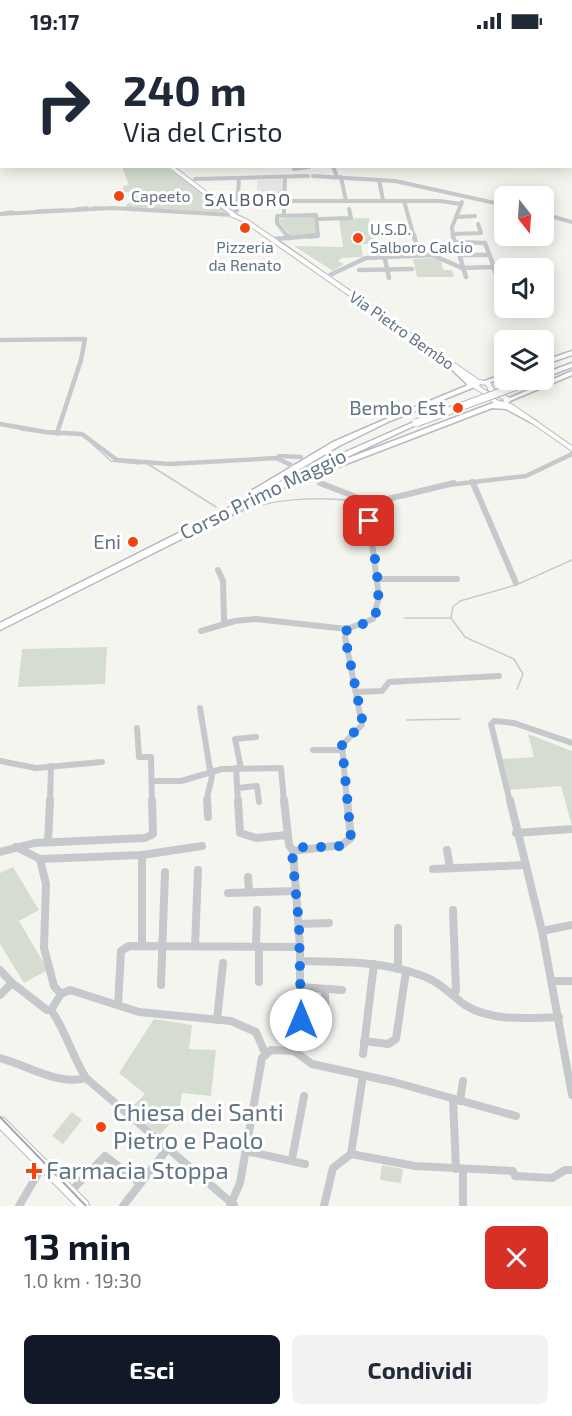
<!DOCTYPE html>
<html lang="it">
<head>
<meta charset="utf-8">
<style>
	body { margin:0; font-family:"Exo 2",sans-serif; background:#f2f2f3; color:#1f2937; height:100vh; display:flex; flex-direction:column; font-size:22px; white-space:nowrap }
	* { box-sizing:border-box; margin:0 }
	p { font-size:20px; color:#747a83 }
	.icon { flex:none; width:33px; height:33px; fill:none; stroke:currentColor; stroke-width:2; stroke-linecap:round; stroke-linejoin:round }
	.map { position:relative; height:1164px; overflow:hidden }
	.drawer { display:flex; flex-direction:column; background:#fff; flex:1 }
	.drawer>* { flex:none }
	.guide { position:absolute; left:0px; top:0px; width:573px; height:126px; box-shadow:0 3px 15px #0003; background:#fff; color:#1f2937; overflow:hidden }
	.needle { width:39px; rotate:163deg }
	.fabs { position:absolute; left:494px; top:144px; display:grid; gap:12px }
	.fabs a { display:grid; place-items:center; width:60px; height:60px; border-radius:9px; background:#fff; box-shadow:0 3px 15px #0003; font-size:30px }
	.pin { position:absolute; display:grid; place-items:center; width:51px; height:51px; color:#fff; margin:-26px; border-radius:12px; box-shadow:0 3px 9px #0006 }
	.me { position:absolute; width:66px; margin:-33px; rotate:0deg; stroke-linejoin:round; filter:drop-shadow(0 0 4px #0008) }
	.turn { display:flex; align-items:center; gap:21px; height:126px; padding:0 24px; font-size:27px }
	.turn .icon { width:78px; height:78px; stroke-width:2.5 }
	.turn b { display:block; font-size:42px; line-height:51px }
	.round { display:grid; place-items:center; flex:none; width:63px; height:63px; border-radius:9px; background:#f2f2f3 }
	.headline { display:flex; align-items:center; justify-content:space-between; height:102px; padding:0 24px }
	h1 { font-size:36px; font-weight:700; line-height:45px; color:#111827 }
	.action { display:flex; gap:12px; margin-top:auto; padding:12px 24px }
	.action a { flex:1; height:69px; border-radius:9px; background:#111827; color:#fff; font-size:24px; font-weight:700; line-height:69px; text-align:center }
	.action a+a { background:#f2f2f3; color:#1f2937 }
	.status { display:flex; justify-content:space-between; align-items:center; height:42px; padding:0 30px; background:#fff; direction:ltr }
	.status svg { height:16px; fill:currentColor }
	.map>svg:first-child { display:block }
	.built { fill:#e5e6e3 }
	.green { fill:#d5ddd0 }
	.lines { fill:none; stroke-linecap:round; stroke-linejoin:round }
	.stream { stroke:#c1ccd1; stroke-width:1.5 }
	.major-casing { stroke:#b8bcbf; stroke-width:2 }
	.highway-casing { stroke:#b7bbbd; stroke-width:3 }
	.minor-far3 { stroke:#c6c9cc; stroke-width:4 }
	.minor-far2 { stroke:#c6c9cc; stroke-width:4.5 }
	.minor-far1 { stroke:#c6c9cc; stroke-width:6 }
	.minor { stroke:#c6c9cc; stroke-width:8 }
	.major { fill:#fff; fill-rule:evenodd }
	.highway { fill:#fff; fill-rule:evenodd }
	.tram { stroke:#a3aaaf; stroke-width:2 }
	.highway-bridge-casing { stroke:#b7bbbd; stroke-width:9; stroke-linecap:butt }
	.highway-bridge { stroke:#fff; stroke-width:7 }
	.route { stroke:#1a73e8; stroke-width:10; stroke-dasharray:0 18 }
	.poi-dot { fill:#f54310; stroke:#fff; stroke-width:2 }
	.labels { text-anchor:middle; stroke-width:6; stroke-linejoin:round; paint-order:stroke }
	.far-poi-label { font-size:16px; fill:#607584; stroke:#fff; text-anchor:start }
	.far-street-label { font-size:16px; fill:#607584; stroke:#fff }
	.far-quarter-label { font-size:18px; letter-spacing:1.5px; fill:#4f5d68; stroke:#fff }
	.poi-label { font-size:20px; fill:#607584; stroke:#fff; text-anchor:end }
	.street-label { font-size:20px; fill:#607584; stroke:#fff }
	.near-poi-label { font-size:24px; fill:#607584; stroke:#fff; text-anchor:start }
</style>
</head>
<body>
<div class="status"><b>19:17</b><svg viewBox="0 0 49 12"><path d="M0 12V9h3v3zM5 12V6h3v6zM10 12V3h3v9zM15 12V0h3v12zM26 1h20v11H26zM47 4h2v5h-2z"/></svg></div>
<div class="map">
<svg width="572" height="1164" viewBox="0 0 572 1164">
	<rect width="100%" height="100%" fill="#f5f5f0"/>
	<rect class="built" x="257" y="138" width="26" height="15"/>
	<g class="green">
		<path d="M122,125H165L232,171L124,166L138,151L124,150L123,144L129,143Z"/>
		<path d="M314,174L317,192L291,194L277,177Z"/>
		<path d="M369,176L375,202H361L363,215L341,216L338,219L344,222L333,229L294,204L343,205L339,177Z"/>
		<path d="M433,216L441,219L443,228H452L454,235H417L413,217Z"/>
		<path d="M107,605L105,642L18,645L22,607Z"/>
		<path d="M528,692L572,709V784L561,744L510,748L502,717L534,715Z"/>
		<path d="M13,825L39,868L19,879L48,928L24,941L0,902V831Z"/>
		<path d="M154,977L192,983L189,1007L216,1008L211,1054L182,1051L179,1071L160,1093L129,1068L145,1052L119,1031Z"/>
		<path d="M72,1070L82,1078L63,1102L52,1094Z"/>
		<path d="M382,1123L403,1127L401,1141L380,1138Z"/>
	</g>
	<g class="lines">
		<g class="stream">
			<path d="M93,165H102"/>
			<path d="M76,166L88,165"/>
			<path d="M37,168L65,167"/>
			<path d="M4,170L13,169"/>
			<path d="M279,198L322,229"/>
			<path d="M335,238L341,242"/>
			<path d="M347,246L364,258"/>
			<path d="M385,272L391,277"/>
			<path d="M393,278L406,287"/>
			<path d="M415,294L432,305"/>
			<path d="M21,388L60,393"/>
			<path d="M90,400L111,419L140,422"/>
			<path d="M148,422L216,465"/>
			<path d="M232,474C269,455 321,454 362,460"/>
			<path d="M405,576H451L453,565L460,559L516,543L572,518"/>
			<path d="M451,576L465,595L514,617L523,632L517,647"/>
			<path d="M407,678L460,677"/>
		</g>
		<g class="major-casing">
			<g id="major">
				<rect x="0" y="5" width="2" height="3"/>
				<path d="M167,124H173L237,173L248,178L479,338L490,340L494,347L510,356L511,357L508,361L513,363L572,404V409L509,365L492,360L489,355L474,346V341L244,180L230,174V172ZM480,342L486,343L489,349L504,358L503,360L496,358L493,353L479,344Z"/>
				<path d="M0,1075L4,1076L88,1160L89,1164H76L0,1087Z"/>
			</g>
		</g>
		<g class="highway-casing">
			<g id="highway">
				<path d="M572,309V313L543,323V319Z"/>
				<path d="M444,315L446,316L474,341L477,342V344L390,379L339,404L263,449L293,433L416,379L418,380V382L330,423L498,359L500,360V362L510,364L536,379V381H532L506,367L492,366L325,430H319V428L0,588V581L254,453L250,451L251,449L333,400L386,377L466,344L467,342L442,318L441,317Z"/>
				<path d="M572,321V325L543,336V332Z"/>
				<path d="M572,329V333L510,359L508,360L505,358Z"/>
				<path d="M504,332V336L485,342L482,340Z"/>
			</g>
		</g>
		<g class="minor-far3">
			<path d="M333,124L337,135"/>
			<path d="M294,127L309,125"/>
			<path d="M313,134L395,139L504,163"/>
			<path d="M341,135L346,159"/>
			<path d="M195,137L308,134"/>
			<path d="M379,138L383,158"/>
			<path d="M266,159H440L461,162"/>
			<path d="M404,159L414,195"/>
			<path d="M234,170L237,169L239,136"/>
			<path d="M284,171L285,135"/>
			<path d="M0,172L112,166L232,173"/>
			<path d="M543,172L572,180"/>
			<path d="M456,175L475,174"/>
			<path d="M317,177L351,176L349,167"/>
			<path d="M453,192L481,191L478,182"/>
			<path d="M288,195L277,181V174L316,173L318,194L308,195"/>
			<path d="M453,195L452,185L462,160"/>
		</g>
		<g class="minor-far2">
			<path d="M287,193L289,196"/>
			<path d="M414,193L416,202"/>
			<path d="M289,196L318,193"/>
			<path d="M271,197L289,196"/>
			<path d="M453,204L457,205L466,235"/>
			<path d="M383,208L389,236"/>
			<path d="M432,213L462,226L494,225L485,201L454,200"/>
			<path d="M460,213H489"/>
			<path d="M493,225L498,237H504"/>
			<path d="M359,228L412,227"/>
			<path d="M330,233L366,216L432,213L454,200L453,193"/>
			<path d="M0,298L85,297L81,318L57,391"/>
			<path d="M0,382L46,390L82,392L117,418L170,422L276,416L293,424"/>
			<path d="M279,414L301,415"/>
			<path d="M311,435L323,443"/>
			<path d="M472,439L474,443"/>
			<path d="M448,443L526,434L572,412"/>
		</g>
		<g class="minor-far1">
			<path d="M320,441L369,460"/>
			<path d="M473,441L516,541"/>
			<path d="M218,528L223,539L224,578L228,581"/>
			<path d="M377,537H457"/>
			<path d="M201,589L235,579L256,577L347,587"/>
			<path d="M356,650L382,649L389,640L499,634"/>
			<path d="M200,666L210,728"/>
			<path d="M137,686L139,715H151L152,760"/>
			<path d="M313,708H342"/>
			<path d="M0,719L36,726L102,720"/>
			<path d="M236,726L238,760"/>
			<path d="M241,726L235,697L256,695"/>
			<path d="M153,739H181L222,727L281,726L284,760"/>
			<path d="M238,746L257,744L259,760"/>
			<path d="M50,760L51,724"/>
			<path d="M207,760C207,747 213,740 212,728"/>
			<path d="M347,760L342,703L362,683L345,595L347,587L373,577L379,555L367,462L454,441"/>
			<path d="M510,760L491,682L494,679L514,681L572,701"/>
		</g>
		<g class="minor">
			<path d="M207,758L208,775"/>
			<path d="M238,758L240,791L256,796L287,793"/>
			<path d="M284,758L289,803L293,809"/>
			<path d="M510,758L542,889L572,1053"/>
			<path d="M516,791L572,787"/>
			<path d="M48,800L50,758"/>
			<path d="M16,805L40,817L142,813L202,804"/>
			<path d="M447,808L450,826"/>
			<path d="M0,810L35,801L145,796L153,792L152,758"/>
			<path d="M142,813V903"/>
			<path d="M40,817L46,842L44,906L54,944L61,952"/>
			<path d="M433,827L525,823"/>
			<path d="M248,835L249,850"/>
			<path d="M228,851L296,849"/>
			<path d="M453,868L456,949L453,953"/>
			<path d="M299,882L329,881"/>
			<path d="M398,886V927"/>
			<path d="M542,889L572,883"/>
			<path d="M195,904L198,828"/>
			<path d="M256,904L257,868"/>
			<path d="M259,904V940"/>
			<path d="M301,919C342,920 385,919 423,934C440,940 451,953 465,963C492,980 528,976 559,975"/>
			<path d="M0,928L12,941L47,968H51C66,989 72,1014 86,1036L234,1163"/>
			<path d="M552,939H572"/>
			<path d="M161,943L165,830"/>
			<path d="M301,945L342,948"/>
			<path d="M325,947V968"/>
			<path d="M0,953L12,941"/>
			<path d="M118,963L121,909L129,904L300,905"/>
			<path d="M51,968L61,952L70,948L139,970L231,979L256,990L265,1011"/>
			<path d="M217,978L223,921"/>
			<path d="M364,999L388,1002L396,997L406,929"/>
			<path d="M294,1009L312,1022L394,1040L516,1074"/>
			<path d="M363,1012L374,922"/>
			<path d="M0,1016C27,1023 58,1044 86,1036"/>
			<path d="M453,1057L456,1127"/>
			<path d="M460,1059L463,1039"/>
			<path d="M246,1109L305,1122"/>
			<path d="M351,1112L415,1124L513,1129L515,1134L552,1136L565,1128H572"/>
			<path d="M292,1117L304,1054"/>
			<path d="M463,1127V1164"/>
			<path d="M70,1150L105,1114L140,1141"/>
			<path d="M19,1164L43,1123"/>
			<path d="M123,1164L168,1106"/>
			<path d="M230,1164L240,1141L262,1016L271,1008L294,1009L300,999V905L293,809L342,803L351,796L347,758"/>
			<path d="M324,1164L333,1126L351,1112L363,1033"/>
		</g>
		<use href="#major" class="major"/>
		<use href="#highway" class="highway"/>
		<path class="tram" d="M0,1075L86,1164"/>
		<g class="highway-bridge-casing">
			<path id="highway-bridge" d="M416,381L533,338"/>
		</g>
		<use href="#highway-bridge" class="highway-bridge"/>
	</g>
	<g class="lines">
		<path class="route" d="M301,978L299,882L292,811C305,796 339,815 351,796L342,703L348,694L361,686L362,677L345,595L347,587C355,583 367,583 373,576C386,561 371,499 369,479"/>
	</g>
	<g class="poi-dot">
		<circle cx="119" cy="154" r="6"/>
		<circle cx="245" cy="186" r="6"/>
		<circle cx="358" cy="196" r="6"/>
		<circle cx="458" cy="366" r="6"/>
		<circle cx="133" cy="500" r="6"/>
		<circle cx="101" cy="1085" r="6"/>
		<path d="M31 1120h6v6h6v6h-6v6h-6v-6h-6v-6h6z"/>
	</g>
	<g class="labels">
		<g class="far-poi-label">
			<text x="131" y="160">Capeeto</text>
			<text x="370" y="193">U.S.D.<tspan x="370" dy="18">Salboro Calcio</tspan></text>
			<text x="245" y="211" text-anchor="middle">Pizzeria<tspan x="245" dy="18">da Renato</tspan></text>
		</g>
		<g class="far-street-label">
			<text transform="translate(402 288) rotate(35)" y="6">Via Pietro Bembo</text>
		</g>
		<g class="far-quarter-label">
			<text x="248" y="164">SALBORO</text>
		</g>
		<g class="poi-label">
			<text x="446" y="373">Bembo Est</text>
			<text x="121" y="507">Eni</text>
		</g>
		<g class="street-label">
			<text transform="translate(263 452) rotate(-26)" y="7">Corso Primo Maggio</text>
		</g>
		<g class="near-poi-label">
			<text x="113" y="1079">Chiesa dei Santi<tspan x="113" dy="28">Pietro e Paolo</tspan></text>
			<text x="46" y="1137">Farmacia Stoppa</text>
		</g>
	</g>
</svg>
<div class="fabs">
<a><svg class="needle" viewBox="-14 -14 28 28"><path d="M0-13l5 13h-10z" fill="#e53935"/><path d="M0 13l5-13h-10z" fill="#747a83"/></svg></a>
<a><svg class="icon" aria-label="sound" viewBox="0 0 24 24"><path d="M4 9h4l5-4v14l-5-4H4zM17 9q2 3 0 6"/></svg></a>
<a><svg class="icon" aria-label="layers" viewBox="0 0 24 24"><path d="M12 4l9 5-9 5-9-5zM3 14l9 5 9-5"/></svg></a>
</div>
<div class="pin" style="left:369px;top:479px;background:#d93025"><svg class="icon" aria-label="arrive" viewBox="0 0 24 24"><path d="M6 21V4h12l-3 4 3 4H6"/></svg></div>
<svg class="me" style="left:301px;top:978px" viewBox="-20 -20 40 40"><circle r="19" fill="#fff"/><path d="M0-13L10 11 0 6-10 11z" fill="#1a73e8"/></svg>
<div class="guide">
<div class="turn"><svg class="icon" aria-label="right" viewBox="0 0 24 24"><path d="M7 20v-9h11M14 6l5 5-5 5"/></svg><div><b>240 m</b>Via del Cristo</div></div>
</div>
</div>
<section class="drawer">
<div class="headline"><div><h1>13 min</h1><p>1.0 km · 19:30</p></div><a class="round" style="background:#d93025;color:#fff"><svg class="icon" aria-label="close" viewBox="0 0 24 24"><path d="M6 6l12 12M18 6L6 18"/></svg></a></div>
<div class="action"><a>Esci</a><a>Condividi</a></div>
</section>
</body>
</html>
